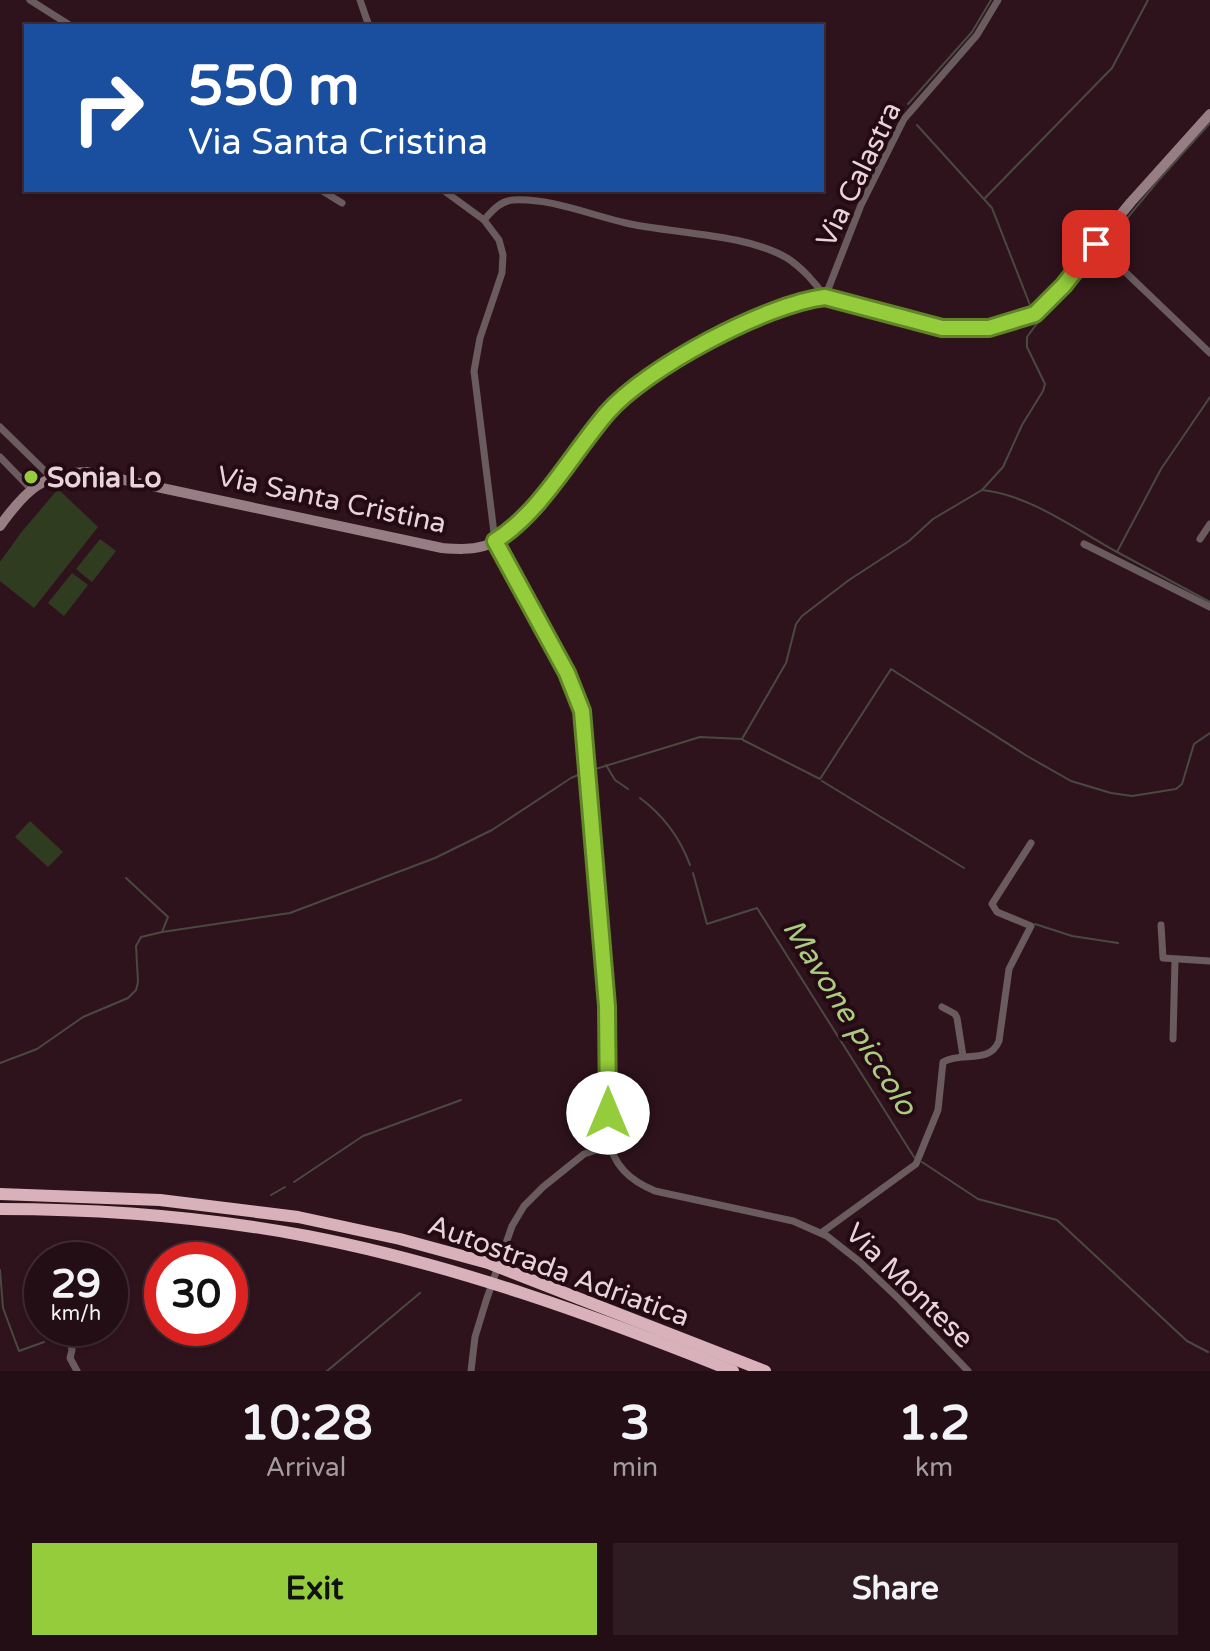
<!DOCTYPE html>
<html lang="en">
<head>
<meta charset="utf-8">
<style>
	body { margin:0; font-family:"Varela Round",sans-serif; background:#2f1c22; color:#f1f3f6; height:100vh; display:flex; flex-direction:column; font-size:30px; white-space:nowrap }
	* { box-sizing:border-box; margin:0 }
	p { font-size:26px; color:#a39ca0 }
	.icon { flex:none; width:44px; height:44px; fill:none; stroke:currentColor; stroke-width:2; stroke-linecap:round; stroke-linejoin:round }
	.map { position:relative; height:1371px; overflow:hidden }
	.side { display:flex; flex-direction:column; background:#230e15; flex:1 }
	.side>* { flex:none }
	.guide { position:absolute; left:24px; top:24px; width:800px; height:168px; border-radius:0px; box-shadow:0 2px 6px #0004,0 0 0 2px #402e34; background:#1a4fa0; color:#fff; overflow:hidden }
	.speed { position:absolute; left:24px; top:1242px; display:flex; gap:16px; font-size:40px; font-weight:700; text-align:center }
	.speed>* { display:grid; place-content:center; width:104px; height:104px; border-radius:50%; background:#230e15; box-shadow:0 2px 6px #0004,0 0 0 2px #402e34; line-height:1 }
	.speed small { font-size:20px; font-weight:400 }
	.speed .limit { border:12px solid #d22; background:#fff; color:#111 }
	.pin { position:absolute; display:grid; place-items:center; width:68px; height:68px; color:#fff; margin:-34px; border-radius:16px; box-shadow:0 4px 12px #0006 }
	.me { position:absolute; width:88px; margin:-44px; rotate:0deg; stroke-linejoin:round; filter:drop-shadow(0 0 6px #0008) }
	.turn { display:flex; align-items:center; gap:28px; height:168px; padding:0 32px; font-size:36px }
	.turn .icon { width:104px; height:104px; stroke-width:2.5 }
	.turn b { display:block; font-size:56px; line-height:68px }
	.eta { display:flex; justify-content:space-evenly; align-items:center; height:136px; text-align:center }
	.eta b { font-size:48px; font-weight:700; line-height:56px }
	.action { display:flex; gap:16px; margin-top:auto; padding:16px 32px }
	.action a { flex:1; height:92px; border-radius:0px; background:#94cc3c; color:#111; font-size:32px; font-weight:700; line-height:92px; text-align:center }
	.action a+a { background:#2f1c22; color:#f1f3f6 }
	.map>svg:first-child { display:block }
	.green { fill:#303c20 }
	.lines { fill:none; stroke-linecap:round; stroke-linejoin:round }
	.stream { stroke:#494941; stroke-width:2 }
	.street { stroke:#6a5b5e; stroke-width:7 }
	.secondary { stroke:#967e84; stroke-width:10 }
	.highway { stroke:#d8b1bb; stroke-width:12 }
	.route-casing { stroke:#608527; stroke-width:20 }
	.route { stroke:#94cc3c; stroke-width:14 }
	.poi-dot { fill:#94cc3c; stroke:#240a13; stroke-width:3 }
	.labels { text-anchor:middle; stroke-width:8; stroke-linejoin:round; paint-order:stroke }
	.street-label { font-size:28px; fill:#e9d4d9; stroke:#240a13 }
	.poi-label { font-size:28px; font-weight:bold; fill:#e9d4d9; stroke:#240a13; text-anchor:start }
	.water-label { font-size:30px; font-style:italic; fill:#a9cc7f; stroke:#240a13 }
</style>
</head>
<body>
<div class="map">
<svg width="1210" height="1371" viewBox="0 0 1210 1371">
	<rect width="100%" height="100%" fill="#2f131c"/>
	<g class="green">
		<path d="M58,489L98,527L34,608L0,581V562L20,534Z"/>
		<path d="M100,539L116,551L92,582L76,569Z"/>
		<path d="M72,573L88,585L64,616L48,603Z"/>
		<path d="M30,821L63,852L48,867L15,837Z"/>
	</g>
	<g class="lines">
		<g class="stream">
			<path d="M908,104L972,32L991,0"/>
			<path d="M917,125L992,208L1030,305"/>
			<path d="M985,198L1112,68L1148,0"/>
			<path d="M1105,245L1157,182L1210,123"/>
			<path d="M982,490C1030,495 1075,529 1117,552L1161,469L1210,397"/>
			<path d="M1117,552L1210,602"/>
			<path d="M743,740L820,779L891,669L1027,756L1071,781L1111,793L1132,796L1176,789L1182,784L1194,744L1210,733"/>
			<path d="M606,765L615,780L628,789"/>
			<path d="M589,771L700,737L742,739L786,663L796,624L802,616L849,580L909,541L933,519L982,490L1003,467L1022,425L1043,391L1045,384L1027,347V337L1038,322L1048,313L1099,253"/>
			<path d="M822,781L964,868"/>
			<path d="M640,798C663,815 680,838 690,865"/>
			<path d="M693,873L707,924L757,908L914,1157"/>
			<path d="M126,878L168,917L162,932"/>
			<path d="M1035,924L1072,936L1118,943"/>
			<path d="M0,1063L37,1049L83,1017L128,998L136,990L138,982L136,946L141,937L162,932L290,913L435,858L492,830L571,778L583,773"/>
			<path d="M922,1162L978,1199L1057,1220L1187,1341L1208,1352"/>
			<path d="M294,1182L363,1136L461,1100"/>
			<path d="M271,1195L285,1187"/>
			<path d="M180,1260L189,1254"/>
			<path d="M0,1270L3,1308L19,1351L44,1342"/>
			<path d="M146,1283L162,1272"/>
			<path d="M327,1371L420,1293"/>
		</g>
		<g class="street">
			<path d="M30,0L71,26"/>
			<path d="M360,0L369,26"/>
			<path d="M321,190L342,203"/>
			<path d="M443,190L484,220L499,240L503,255L502,273L480,338L474,371L495,541L567,673L582,711L607,1006L608,1138C614,1166 629,1180 655,1191L793,1221L827,1236L860,1262L900,1300L968,1371"/>
			<path d="M484,220C492,211 500,201 513,200C552,198 590,215 626,223C674,234 744,233 787,258C801,267 816,283 825,297"/>
			<path d="M1096,244L1210,353"/>
			<path d="M825,297L861,205L904,119L977,35L998,0"/>
			<path d="M0,427L51,477"/>
			<path d="M0,457L31,489"/>
			<path d="M1200,539L1210,524"/>
			<path d="M1084,544L1210,607"/>
			<path d="M1161,925L1163,958L1210,961"/>
			<path d="M942,1007L955,1014L957,1018L963,1056"/>
			<path d="M1173,1039L1175,960"/>
			<path d="M821,1233L916,1164L938,1110L943,1062C963,1051 989,1065 999,1041L1009,969L1031,926L997,912L992,904L1031,843"/>
			<path d="M68,1328L72,1350L70,1358L77,1371"/>
			<path d="M471,1371L475,1337L486,1301L512,1226L524,1206L543,1187L584,1154L609,1146"/>
		</g>
		<path class="secondary" d="M0,526C25,491 43,473 87,472L442,548C456,549 470,550 484,546C530,532 576,443 611,408C655,364 763,305 825,297C896,313 988,359 1050,300L1131,202L1210,114"/>
		<g class="highway">
			<path d="M0,1194L160,1200L298,1217L400,1239L488,1263L765,1371"/>
			<path d="M0,1209C103,1209 206,1217 307,1236C453,1264 596,1316 733,1371"/>
		</g>
	</g>
	<g class="lines">
		<g class="route-casing">
			<path id="route" d="M608,1113L607,1006L582,711L567,673L495,541C542,511 571,455 607,413C646,368 766,304 825,297L942,328H989L1035,314L1064,285L1096,244"/>
		</g>
		<use href="#route" class="route"/>
	</g>
	<circle class="poi-dot" cx="31" cy="477" r="8"/>
	<g class="labels">
		<g class="street-label">
			<text transform="translate(858 174) rotate(-64)" y="10">Via Calastra</text>
			<text transform="translate(332 499) rotate(12)" y="10">Via Santa Cristina</text>
			<text transform="translate(559 1270) rotate(20)" y="10">Autostrada Adriatica</text>
			<text transform="translate(910 1285) rotate(44)" y="10">Via Montese</text>
		</g>
		<g class="poi-label">
			<text x="47" y="487">Sonia Lo</text>
		</g>
		<g class="water-label">
			<text transform="translate(850 1017) rotate(58)" y="10">Mavone piccolo</text>
		</g>
	</g>
</svg>
<div class="speed"><div>29<small>km/h</small></div><div class="limit">30</div></div>
<div class="pin" style="left:1096px;top:244px;background:#d93025"><svg class="icon" aria-label="arrive" viewBox="0 0 24 24"><path d="M6 21V4h12l-3 4 3 4H6"/></svg></div>
<svg class="me" style="left:608px;top:1113px" viewBox="-20 -20 40 40"><circle r="19" fill="#fff"/><path d="M0-13L10 11 0 6-10 11z" fill="#94cc3c"/></svg>
<div class="guide">
<div class="turn"><svg class="icon" aria-label="right" viewBox="0 0 24 24"><path d="M7 20v-9h11M14 6l5 5-5 5"/></svg><div><b>550 m</b>Via Santa Cristina</div></div>
</div>
</div>
<section class="side">
<div class="eta">
<div><b>10:28</b><p>Arrival</p></div>
<div><b>3</b><p>min</p></div>
<div><b>1.2</b><p>km</p></div>
</div>
<div class="action"><a>Exit</a><a>Share</a></div>
</section>
</body>
</html>
